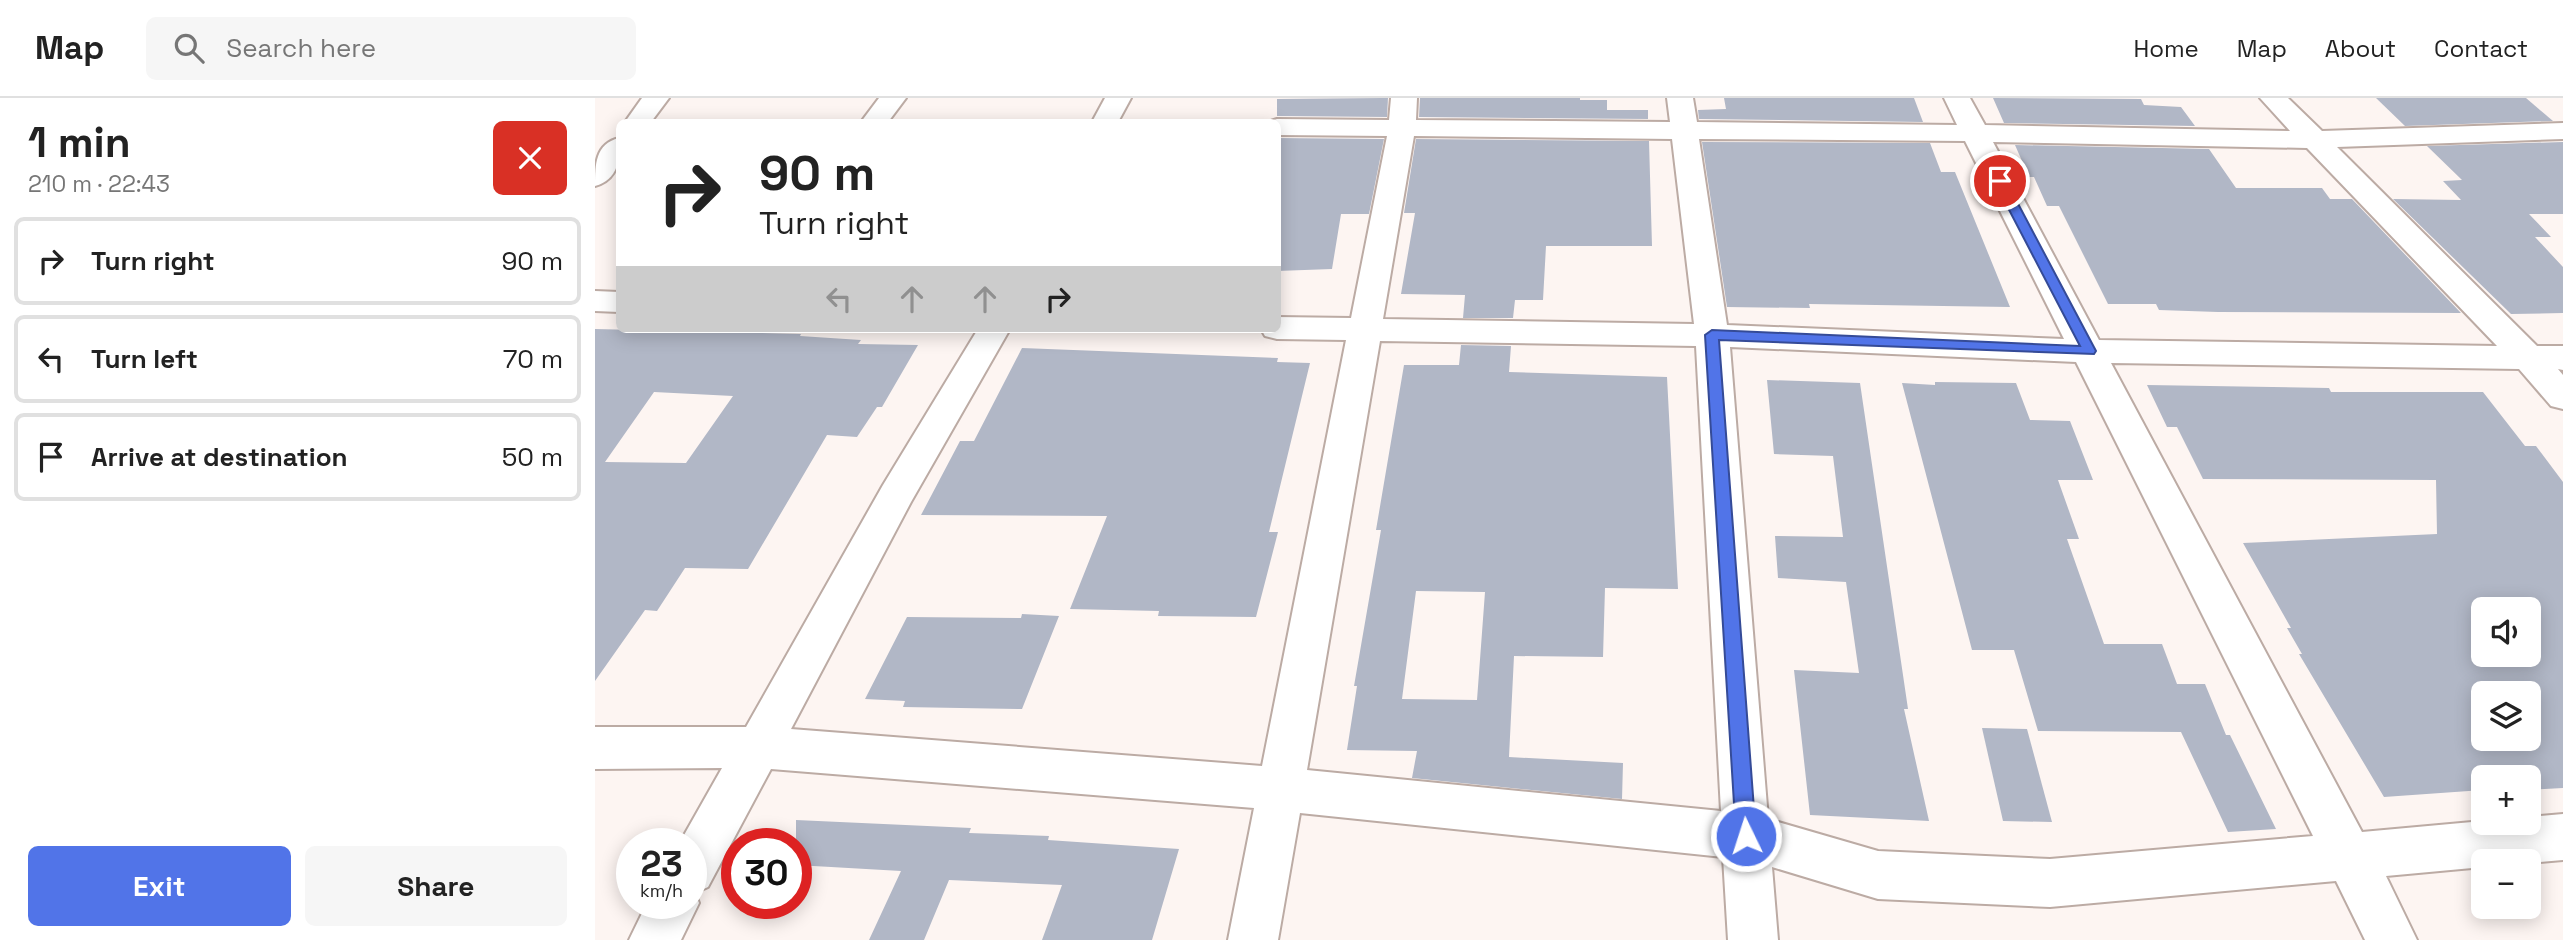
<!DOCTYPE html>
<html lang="en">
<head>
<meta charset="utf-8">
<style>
	body { margin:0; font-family:"Space Grotesk",sans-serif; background:#f6f6f6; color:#222; height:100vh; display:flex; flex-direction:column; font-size:26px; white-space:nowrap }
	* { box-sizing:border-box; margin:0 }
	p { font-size:23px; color:#767676 }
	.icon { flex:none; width:38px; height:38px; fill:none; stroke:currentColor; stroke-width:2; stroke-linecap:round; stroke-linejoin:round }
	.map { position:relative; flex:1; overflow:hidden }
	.drawer { display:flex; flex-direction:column; background:#fff; width:595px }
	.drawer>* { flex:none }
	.hud { position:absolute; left:21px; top:21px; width:665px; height:214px; border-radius:10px; box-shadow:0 4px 18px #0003; background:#fff; color:#222; overflow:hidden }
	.buttons { position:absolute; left:1876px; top:499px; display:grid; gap:14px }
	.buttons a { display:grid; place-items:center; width:70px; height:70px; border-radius:10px; background:#fff; box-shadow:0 4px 18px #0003; font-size:35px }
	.speed { position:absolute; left:21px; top:730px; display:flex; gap:14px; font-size:35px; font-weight:700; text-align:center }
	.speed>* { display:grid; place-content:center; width:91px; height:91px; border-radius:50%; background:#fff; box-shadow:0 4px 18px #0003; line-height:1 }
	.speed small { font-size:18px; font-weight:400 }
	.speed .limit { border:10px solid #d22; background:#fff; color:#111 }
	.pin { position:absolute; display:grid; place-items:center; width:60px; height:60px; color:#fff; margin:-30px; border:4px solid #fff; border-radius:50%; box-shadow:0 2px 7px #0007 }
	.me { position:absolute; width:77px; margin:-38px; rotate:356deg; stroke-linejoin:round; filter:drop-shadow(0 0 5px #0008) }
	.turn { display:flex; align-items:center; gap:24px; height:147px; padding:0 28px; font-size:32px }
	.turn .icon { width:91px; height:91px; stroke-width:2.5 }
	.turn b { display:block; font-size:49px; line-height:60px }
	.lanes { display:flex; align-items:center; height:66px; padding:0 28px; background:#0003; justify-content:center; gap:35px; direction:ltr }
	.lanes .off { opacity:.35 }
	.round { display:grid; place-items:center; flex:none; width:74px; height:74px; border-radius:10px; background:#f6f6f6 }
	.head { display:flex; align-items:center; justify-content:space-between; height:119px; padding:0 28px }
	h1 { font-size:42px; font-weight:600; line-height:52px }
	.primary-button { display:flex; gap:14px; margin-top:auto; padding:14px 28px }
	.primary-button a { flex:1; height:80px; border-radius:10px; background:#5174e8; color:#fff; font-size:28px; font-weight:600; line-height:80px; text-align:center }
	.primary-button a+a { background:#f6f6f6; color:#222 }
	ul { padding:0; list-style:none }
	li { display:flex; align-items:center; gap:21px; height:88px; margin:0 14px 10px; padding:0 14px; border:4px solid #e0e0e0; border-radius:10px }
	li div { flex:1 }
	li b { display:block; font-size:26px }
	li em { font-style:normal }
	header { display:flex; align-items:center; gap:42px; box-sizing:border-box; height:98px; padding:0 35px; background:#fff; border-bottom:2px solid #e0e0e0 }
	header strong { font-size:33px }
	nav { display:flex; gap:38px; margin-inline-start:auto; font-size:24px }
	.search { width:490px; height:63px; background:#f6f6f6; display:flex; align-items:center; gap:18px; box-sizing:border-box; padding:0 24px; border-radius:10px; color:#767676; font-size:26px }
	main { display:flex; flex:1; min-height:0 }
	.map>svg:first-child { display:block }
	.building { fill:#b1b7c6; fill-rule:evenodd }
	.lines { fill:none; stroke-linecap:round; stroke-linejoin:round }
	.minor-casing { stroke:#bcaba4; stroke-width:4 }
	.minor { fill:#fff; fill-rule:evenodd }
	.route { fill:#5174e8; stroke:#354b97; stroke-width:2 }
</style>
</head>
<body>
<header>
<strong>Map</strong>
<div class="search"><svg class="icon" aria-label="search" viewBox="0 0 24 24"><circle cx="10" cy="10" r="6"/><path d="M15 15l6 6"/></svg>Search here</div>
<nav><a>Home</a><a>Map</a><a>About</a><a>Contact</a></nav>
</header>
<main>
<section class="drawer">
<div class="head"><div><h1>1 min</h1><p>210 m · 22:43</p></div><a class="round" style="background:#d93025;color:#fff"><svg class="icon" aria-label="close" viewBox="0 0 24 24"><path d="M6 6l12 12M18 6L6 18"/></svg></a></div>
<ul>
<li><svg class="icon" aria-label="right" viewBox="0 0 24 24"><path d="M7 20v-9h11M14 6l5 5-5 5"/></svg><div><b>Turn right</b></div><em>90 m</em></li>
<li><svg class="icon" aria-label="left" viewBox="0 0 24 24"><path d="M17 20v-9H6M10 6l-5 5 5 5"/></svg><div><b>Turn left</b></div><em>70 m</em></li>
<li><svg class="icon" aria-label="arrive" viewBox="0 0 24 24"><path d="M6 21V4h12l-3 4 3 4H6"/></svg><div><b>Arrive at destination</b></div><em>50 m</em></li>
</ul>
<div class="primary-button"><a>Exit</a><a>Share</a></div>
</section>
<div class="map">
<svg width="1968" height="842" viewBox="0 0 1968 842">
	<rect width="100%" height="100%" fill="#fdf5f2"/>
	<g class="building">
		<path d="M786,0H793L792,19L682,18V1Z"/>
		<path d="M825,0H985V2H1012V12H1053V21L824,19Z"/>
		<path d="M1129,0H1319L1328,24L1104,21L1103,12L1131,11Z"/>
		<path d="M1398,0L1546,1L1549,7L1586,9L1600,28L1409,25Z"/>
		<path d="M1781,0H1931L1958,23L1810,28Z"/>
		<path d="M682,40L789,41L774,116H746L737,171L682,173Z"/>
		<path d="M821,41L1054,43L1057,148H951L948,202H920L918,220H868L870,197L806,196L820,115H809Z"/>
		<path d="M1107,44L1335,45L1346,74H1360L1415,209L1214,206L1215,210L1132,209Z"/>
		<path d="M1968,44V116H1934L1956,139H1940L1968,169V215L1916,216L1798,101L1866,102L1848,83L1867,82L1832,48Z"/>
		<path d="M1420,47L1614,51L1641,90H1727L1735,101H1757L1866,215L1623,214L1564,212L1561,206H1513L1464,108H1452L1439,79H1434Z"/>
		<path d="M0,231L206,236L205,238L266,242L263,246L323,247L287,309H282L262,339L232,337L153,471L90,470L62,513L50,512L0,583ZM59,294L138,298L91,365L10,364Z"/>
		<path d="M866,247L916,248L914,274L1072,279L1083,491L1010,490L1008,559L919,558L914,659L1028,665L1027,701L817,680L822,653L752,652L762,588H759L786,432H781L809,267H864ZM821,493L890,494L882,602L807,601Z"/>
		<path d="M427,250L683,260L682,264L715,265L674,434H683L661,519L563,518L564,513L475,511L512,418L326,417L365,343H379Z"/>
		<path d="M1172,282L1265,285L1313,611H1309L1334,723L1215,717L1199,572L1264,575L1251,484L1183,480L1180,438L1248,439L1238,358L1179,356Z"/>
		<path d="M1340,284L1421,285L1435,322L1475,323L1498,382H1463L1484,441H1472L1509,546H1567L1582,586H1610L1631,637H1635L1681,731L1633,734L1586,634L1443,633L1419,552H1377L1307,285L1340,287Z"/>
		<path d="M1552,287L1734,290L1736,294H1888L1930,348H1941L1968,384V690L1934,692V679H1888V692L1789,699L1704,556H1707L1692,530H1696L1648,445L1842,436L1841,382L1608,381L1582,329H1572ZM1888,511H1934V556H1888ZM1888,595H1934V640H1888Z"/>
		<path d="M427,516L464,518L427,611L308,609L310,603L270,601L312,519L426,520Z"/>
		<path d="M1387,630L1432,631L1457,724L1408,723Z"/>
		<path d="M201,722L376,730L374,735L454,738L453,742L584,751L557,842H447L467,787L354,782L329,842H274L306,773L201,767Z"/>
	</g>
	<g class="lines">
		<g class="minor-casing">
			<g id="minor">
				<path d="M47,0H74L56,24H30Z"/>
				<path d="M284,0H311L293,24H266Z"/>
				<path d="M510,0H536L523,24H497Z"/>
				<path d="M796,0H822L821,22L1075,24L1072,0H1098L1102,24L1362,27L1349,0H1375L1390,27L1695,33L1665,0H1693L1727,33L1968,25V41L1742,49L1942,248H1968V272L1963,271L1968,277V311L1956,308L1924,271L1516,265L1767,734L1888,723L1934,724V719L1968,716V762L1934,765V763H1888V769L1791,778L1822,842H1770L1741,783L1455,809L1283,801L1177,769L1183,842H1133L1128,759L705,715L683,842H633L659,710L176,671L113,789L100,795L104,805L86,842H34L52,805H96V746H84L127,670L0,671V629H151L288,387L383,231H415L316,404L196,631L667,668L751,242L682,241L670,238L666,231H682V219L756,220L792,38L682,37V24H672L682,21L794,22ZM819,38L1077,41L1099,226L788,221ZM1104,41L1370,43L1469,241L1132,227ZM1398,44L1712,50L1902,248L1504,242ZM785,243L1101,248L1126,713L712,672ZM1135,249L1481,264L1718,738L1455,761L1283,753L1173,721Z"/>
				<path d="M24,40C26,60 23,82 0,88C0,67 0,46 24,40Z"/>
				<path d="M0,193L24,194V214L0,213Z"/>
			</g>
		</g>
		<use href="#minor" class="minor"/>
	</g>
	<path class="route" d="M1401,81L1411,83L1501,253L1499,256L1124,242L1161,738L1158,744L1151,747L1144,744L1141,738L1110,237L1117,232L1485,248L1399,83Z"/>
</svg>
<div class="buttons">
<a><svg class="icon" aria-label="sound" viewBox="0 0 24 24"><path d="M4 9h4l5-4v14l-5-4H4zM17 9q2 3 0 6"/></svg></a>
<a><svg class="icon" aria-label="layers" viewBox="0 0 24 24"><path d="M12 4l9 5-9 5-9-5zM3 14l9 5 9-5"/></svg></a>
<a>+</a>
<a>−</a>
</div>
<div class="speed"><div>23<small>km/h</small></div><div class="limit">30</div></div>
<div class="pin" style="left:1405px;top:83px;background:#d93025"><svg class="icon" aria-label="arrive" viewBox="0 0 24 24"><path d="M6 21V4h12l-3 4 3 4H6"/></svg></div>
<svg class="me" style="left:1151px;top:738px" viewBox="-20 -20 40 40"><circle r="17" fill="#5174e8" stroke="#fff" stroke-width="3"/><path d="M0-11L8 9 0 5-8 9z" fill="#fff"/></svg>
<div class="hud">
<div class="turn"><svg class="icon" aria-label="right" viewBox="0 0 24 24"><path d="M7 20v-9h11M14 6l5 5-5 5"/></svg><div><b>90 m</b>Turn right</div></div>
<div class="lanes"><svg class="icon off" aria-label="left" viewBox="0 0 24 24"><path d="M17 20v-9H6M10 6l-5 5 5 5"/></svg><svg class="icon off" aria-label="ahead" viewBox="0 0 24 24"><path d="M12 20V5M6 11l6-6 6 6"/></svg><svg class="icon off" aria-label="ahead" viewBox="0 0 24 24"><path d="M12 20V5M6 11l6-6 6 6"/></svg><svg class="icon" aria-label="right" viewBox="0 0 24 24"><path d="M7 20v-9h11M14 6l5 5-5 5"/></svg></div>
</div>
</div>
</main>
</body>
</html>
